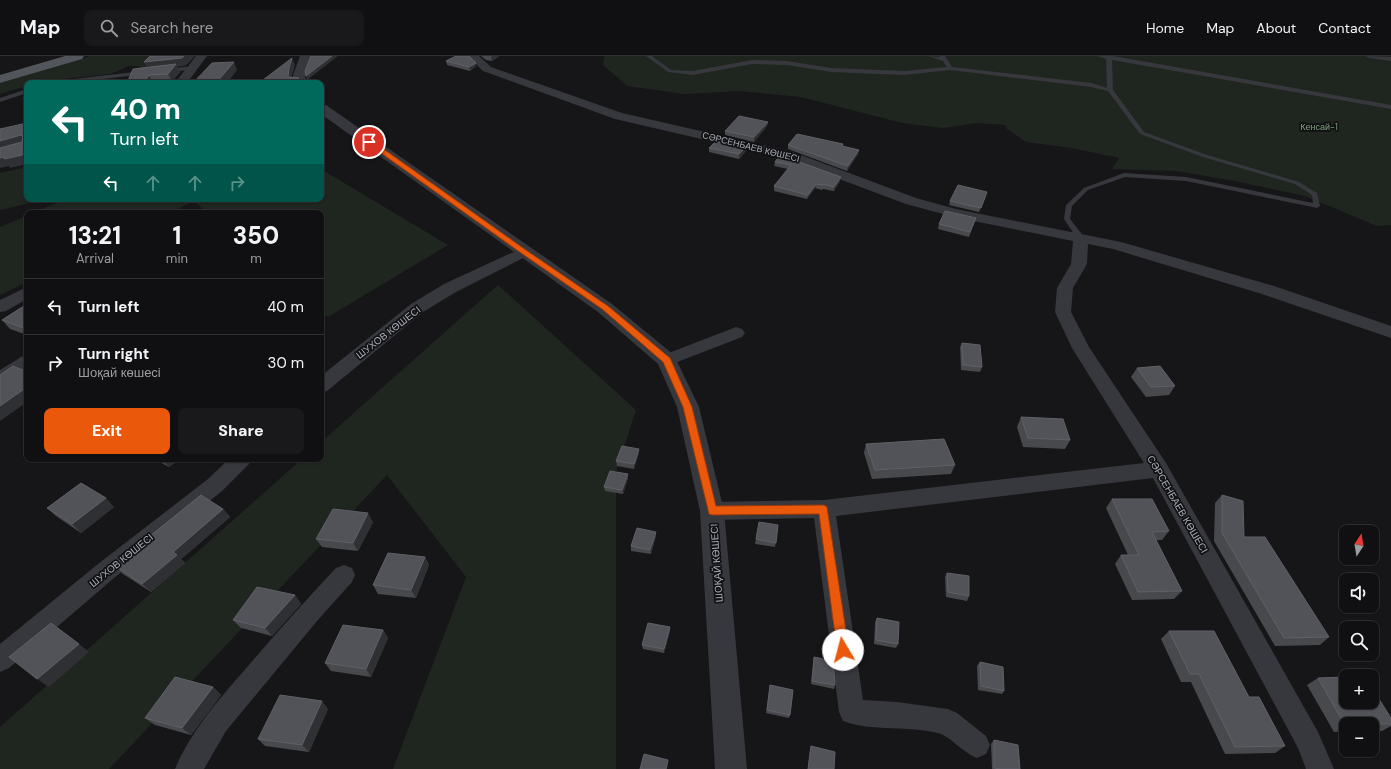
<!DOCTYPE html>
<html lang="en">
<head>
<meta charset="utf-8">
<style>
	body { margin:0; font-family:"DM Sans",sans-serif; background:#19191b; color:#f1f3f6; height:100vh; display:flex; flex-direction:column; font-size:15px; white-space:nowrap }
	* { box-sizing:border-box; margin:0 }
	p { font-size:13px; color:#9c9d9f }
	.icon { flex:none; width:22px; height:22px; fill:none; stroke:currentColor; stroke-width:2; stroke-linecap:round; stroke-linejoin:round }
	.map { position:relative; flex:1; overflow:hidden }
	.panel { position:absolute; left:24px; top:154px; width:300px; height:252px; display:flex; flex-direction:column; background:#101012; border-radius:8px; box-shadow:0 1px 3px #0004,0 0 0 1px #303032 }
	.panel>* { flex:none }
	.hud { position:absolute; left:24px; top:24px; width:300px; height:122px; border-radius:8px; box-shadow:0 1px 3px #0004,0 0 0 1px #303032; background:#00695c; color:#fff; overflow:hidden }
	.needle { width:26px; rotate:12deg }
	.controls { position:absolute; left:1339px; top:469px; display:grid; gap:8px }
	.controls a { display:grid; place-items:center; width:40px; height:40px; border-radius:8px; background:#101012; box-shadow:0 1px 3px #0004,0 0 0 1px #303032; font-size:20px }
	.pin { position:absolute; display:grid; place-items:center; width:34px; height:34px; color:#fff; margin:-17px; border:2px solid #fff; border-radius:50%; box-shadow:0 1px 4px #0007 }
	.me { position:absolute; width:44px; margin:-22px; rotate:352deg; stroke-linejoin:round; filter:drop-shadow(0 0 3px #0008) }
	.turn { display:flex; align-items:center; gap:14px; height:84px; padding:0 20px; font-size:18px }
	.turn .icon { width:52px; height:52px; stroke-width:2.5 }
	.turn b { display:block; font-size:28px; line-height:34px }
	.lanes { display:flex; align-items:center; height:38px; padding:0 20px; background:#0003; justify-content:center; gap:20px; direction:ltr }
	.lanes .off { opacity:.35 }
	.eta { display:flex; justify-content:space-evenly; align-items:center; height:68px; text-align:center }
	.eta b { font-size:24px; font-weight:800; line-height:28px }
	.primary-button { display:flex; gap:8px; margin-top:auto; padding:8px 20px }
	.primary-button a { flex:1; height:46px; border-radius:8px; background:#ea580c; color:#fff; font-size:16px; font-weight:800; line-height:46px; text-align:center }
	.primary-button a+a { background:#19191b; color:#f1f3f6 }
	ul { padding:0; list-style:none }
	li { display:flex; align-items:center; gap:12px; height:56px; padding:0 20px; border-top:1px solid #303032 }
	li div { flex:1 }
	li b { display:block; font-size:15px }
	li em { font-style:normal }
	header { display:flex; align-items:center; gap:24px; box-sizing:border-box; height:56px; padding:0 20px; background:#101012; border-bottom:1px solid #303032 }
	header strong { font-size:19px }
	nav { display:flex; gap:22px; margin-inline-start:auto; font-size:14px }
	.search { width:280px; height:36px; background:#19191b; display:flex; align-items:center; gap:10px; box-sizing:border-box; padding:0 14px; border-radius:8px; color:#9c9d9f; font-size:15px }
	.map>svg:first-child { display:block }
	.green { fill:#1e261f }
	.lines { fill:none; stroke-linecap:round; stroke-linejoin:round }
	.service { fill:#37383d; fill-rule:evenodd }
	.minor { fill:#37383d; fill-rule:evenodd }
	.tertiary { fill:#37383d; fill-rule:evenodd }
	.primary { fill:#53555c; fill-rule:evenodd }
	.wall { fill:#47494d }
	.shaded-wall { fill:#2f3033 }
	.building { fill:#525359; stroke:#5f6168 }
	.route { fill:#ea580c; stroke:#983908 }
	.labels { text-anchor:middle; stroke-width:3.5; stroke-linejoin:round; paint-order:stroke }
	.far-park-label { font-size:9px; fill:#7fa381; stroke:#111113 }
	.far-street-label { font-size:9px; fill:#a8adb8; stroke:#111113 }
	.street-label { font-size:10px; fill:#a8adb8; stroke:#111113 }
</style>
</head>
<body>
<header>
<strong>Map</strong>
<div class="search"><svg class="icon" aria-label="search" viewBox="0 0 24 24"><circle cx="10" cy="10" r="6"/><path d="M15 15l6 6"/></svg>Search here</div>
<nav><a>Home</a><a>Map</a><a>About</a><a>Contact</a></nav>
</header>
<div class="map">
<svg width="1391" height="713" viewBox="0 0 1391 713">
	<rect width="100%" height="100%" fill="#161618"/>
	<g class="green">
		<path d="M90,0H196L185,10L138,15L140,10H128L111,18L52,24L41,27H27V30L0,38V27Z"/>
		<path d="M604,0H1391V169L1377,170L1305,140L1235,125L1177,115L1112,113L1119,102L1072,92L1026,86L1007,73L1005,69L976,67L943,72L902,67L801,41L740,35L685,38L627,30L603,9Z"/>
		<path d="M27,111V143H47L0,154V117Z"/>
		<path d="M321,113L448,189L328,261L321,255V157H207L194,145L170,157H33L66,143H321Z"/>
		<path d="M27,160V226L0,239V171Z"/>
		<path d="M498,229L636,354L616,416V713H393L466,521L387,419L109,713H0V671L302,403H321V386Z"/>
	</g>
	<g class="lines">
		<g class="service">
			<path d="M646,0H652L671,14L693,15L752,4L787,5L831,12L904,15L947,11L943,5L928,0L940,1L939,0H945L952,11L1091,27L1107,32L1106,3L1098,0H1113L1391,49V53L1112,4L1113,34L1144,76L1207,99L1299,126L1317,137L1320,150L1317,152L1186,125L1125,121L1088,134L1072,150L1070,163L1085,182L1081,184H1078L1064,163L1066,149L1084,132L1124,117L1186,121L1313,147L1312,139L1295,128L1203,101L1140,78L1108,35L1091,31L950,14L904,19L831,16L787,9L752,8L693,19L668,16Z"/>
			<path d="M1366,0L1391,1V5L1369,2Z"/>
			<path d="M193,10L196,12L195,13L166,17L163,15L166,13Z"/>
			<path d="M143,15L145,16V18L71,27H54L57,25Z"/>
			<path d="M27,33V37L0,46V42Z"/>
		</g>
		<g class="minor">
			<path d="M196,0H207L187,27H175Z"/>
			<path d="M468,0H479L491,11L622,57L793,96L916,142L956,153L1121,186L1274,230L1391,270V282L1262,238L1113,193L1088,188L1087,208L1073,232L1071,256L1089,291L1166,407L1318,676L1334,713H1306L1298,692L1153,422L836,460L863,644L897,646L948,653L957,657L986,680L990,689L986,698L977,702C964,697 950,681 941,678C912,669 870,676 843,665L839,656L814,462L712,464L704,461L701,455L704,449L712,446L824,444L1144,407L1072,292L1055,256L1057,232L1071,208L1073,185L954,161L906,148L783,102L615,63L483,15Z"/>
			<path d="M524,191L529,193L532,196L529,199L456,236L423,256L327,335L321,337V320L411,248L444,228Z"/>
			<path d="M27,231V243L6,255L0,256V244Z"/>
			<path d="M736,271L742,273L745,277L742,281L667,310L661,308L658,304L661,300Z"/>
			<path d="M27,299V314L6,328L0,329V314L21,301Z"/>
			<path d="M229,403H252L249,408L222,435L114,522L9,612L0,616V588L98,508L208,423Z"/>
			<path d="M344,509L352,512L355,519L352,526L317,565L226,675L204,713H175C192,673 221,641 249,609C277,576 306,544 336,512Z"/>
		</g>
		<g class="tertiary">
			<path d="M300,0H312L305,19L306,27H292L293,19Z"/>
			<path d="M321,48L326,49L612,248L674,299L699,351L724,455L747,713H715L700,455L677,351L658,308L598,256L321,58Z"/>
		</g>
		<path class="primary" d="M65,0H84L82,3L0,27V19Z"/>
	</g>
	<g class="wall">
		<path d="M194,0L186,9L177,10L180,16L172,25L153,27H127L147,12Z"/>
		<path d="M481,0H499L492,5L486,4Z"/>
		<path d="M446,5L476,7V10L470,15L447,9Z"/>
		<path d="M768,66L767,70L754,86L725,79V75Z"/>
		<path d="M843,88V90L858,98L847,115L788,93V89Z"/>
		<path d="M746,91V95L739,103L709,96V92Z"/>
		<path d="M780,99L840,125L834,135L823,133L822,134L815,132L807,143L774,135V130L788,113L774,110L775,106Z"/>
		<path d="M986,140L979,156L949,149L950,145Z"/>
		<path d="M976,162L969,181L938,173L939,168Z"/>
		<path d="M27,248V279L10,273L2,264Z"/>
		<path d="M962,287L982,311L980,316L961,314L960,291Z"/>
		<path d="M1137,312L1175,330L1169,339L1146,341L1131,321Z"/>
		<path d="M1021,361L1070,384L1065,393L1023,391L1017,371Z"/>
		<path d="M866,388L955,409L951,418L872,423L864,397Z"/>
		<path d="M639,397L634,413L617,410L616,405Z"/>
		<path d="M154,403H180L169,411Z"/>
		<path d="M628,422L623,438L605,435L604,431Z"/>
		<path d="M1222,439L1244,481L1329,581L1320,589L1275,590L1214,485L1215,447Z"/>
		<path d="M1112,443L1169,475L1162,484H1156L1182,535L1174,543L1132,544L1115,508L1121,499H1128L1106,452Z"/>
		<path d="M114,451L81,477L56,460L47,452Z"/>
		<path d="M223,453L230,461L181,503L185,507L151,536L123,518L114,509Z"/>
		<path d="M373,466L358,495L322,491L316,483Z"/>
		<path d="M778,469L775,491L755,488L756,483Z"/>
		<path d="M656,480L651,498L631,495V490Z"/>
		<path d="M425,501L429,509L416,542L378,538L373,529Z"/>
		<path d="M947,517L969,540L967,545L946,541L945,521Z"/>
		<path d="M295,539L301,548L272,580L241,572L233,564Z"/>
		<path d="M877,562L898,588L896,592L874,588L875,566Z"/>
		<path d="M670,571V575L664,597L643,593L642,589Z"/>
		<path d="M383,574L388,582L371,621L331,615L325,607Z"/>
		<path d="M1169,575L1249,641L1285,690L1275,697L1225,698L1191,626H1181L1161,583Z"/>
		<path d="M814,601L835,629L834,633L811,628Z"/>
		<path d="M980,606L1004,635L1002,638L978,634L977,610Z"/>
		<path d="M1318,622L1391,662V670L1382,675H1372V668H1346V675L1334,676L1307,629Z"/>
		<path d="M770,629L790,659L789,662L766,657Z"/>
		<path d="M213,631L221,639L191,679L155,669L145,662Z"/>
		<path d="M328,653L309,696L265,690L258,683Z"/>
		<path d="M994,684L1020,713H992L991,688Z"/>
		<path d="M811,690L834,713H808L810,694Z"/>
	</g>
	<g class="shaded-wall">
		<path d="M184,0H194L186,9L177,10L180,16L172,25L168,18L148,13L144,6Z"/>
		<path d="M332,0H338L307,24L306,20Z"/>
		<path d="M492,0H499L492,5L491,1Z"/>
		<path d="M292,2L295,9L292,19L291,27L288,21L289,12Z"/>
		<path d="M234,6L237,14L227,27H216Z"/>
		<path d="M476,7V10L470,15L469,11Z"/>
		<path d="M149,19L153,27H144Z"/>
		<path d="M299,22L301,27H291Z"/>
		<path d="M768,66L767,70L754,86V81Z"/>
		<path d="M21,79L27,88L0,95V85Z"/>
		<path d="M746,91V95L739,103V98Z"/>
		<path d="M859,94L858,98L847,115L848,110Z"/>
		<path d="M27,98V108L10,112L9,110L0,112V102Z"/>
		<path d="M841,121L840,125L834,135V131Z"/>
		<path d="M816,128L815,132L807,143L808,139Z"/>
		<path d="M27,270V275L24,272Z"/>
		<path d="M27,331V346L0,365V350Z"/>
		<path d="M639,393V397L634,413V408Z"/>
		<path d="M162,403H180L169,411Z"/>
		<path d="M628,418V422L623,438L622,434Z"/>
		<path d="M106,442L114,451L81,477L72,468Z"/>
		<path d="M223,453L230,461L181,503L185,507L151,536L142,528L173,496Z"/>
		<path d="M368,457L373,466L358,495L353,487Z"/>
		<path d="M656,476V480L651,498L650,494Z"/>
		<path d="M425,501L429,509L416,542L411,534Z"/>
		<path d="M295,539L301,548L272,580L265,572Z"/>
		<path d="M670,571V575L664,597V593Z"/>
		<path d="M383,574L388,582L371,621L366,613Z"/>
		<path d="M79,588L89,596L49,631L37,623Z"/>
		<path d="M213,631L221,639L191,679L182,672Z"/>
		<path d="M322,645L328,653L309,696L302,689Z"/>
		<path d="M668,704V707L667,713H666Z"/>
	</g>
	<g class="building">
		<path d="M150,0H184L182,2L144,6Z"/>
		<path d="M311,0H332L306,20L305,15Z"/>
		<path d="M456,0H469L476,7L469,11L446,5Z"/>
		<path d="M292,2L289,12L288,21L299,22L291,27H259Z"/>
		<path d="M234,6L216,27H193L212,7Z"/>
		<path d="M176,8L168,18L149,19L144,27H127L133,13Z"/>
		<path d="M739,60L768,66L754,81L725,75Z"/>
		<path d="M27,67V98L4,103L5,101L0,102V92L22,86L23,81L21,79L0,85V73Z"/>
		<path d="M797,78L843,88L842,90L859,94L848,110L788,89Z"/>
		<path d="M717,84L746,91L739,98L709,92Z"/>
		<path d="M780,99L841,121L834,131L823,128V129L816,128L808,139L774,130L791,109L775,106Z"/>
		<path d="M958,129L987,136L981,152L950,145Z"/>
		<path d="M86,154L95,157H87Z"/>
		<path d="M945,155L976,162L970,176L939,168Z"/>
		<path d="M27,248V270L24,272L2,264Z"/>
		<path d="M962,287L980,289L982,311L963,309Z"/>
		<path d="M13,310L27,316V331L0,350V319Z"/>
		<path d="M1160,310L1175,330L1151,331L1137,312Z"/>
		<path d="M1021,361L1063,363L1070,384L1028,382Z"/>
		<path d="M944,383L955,409L875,414L866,388Z"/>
		<path d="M622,390L639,393L634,408L616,405Z"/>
		<path d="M610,415L628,418L622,434L604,431Z"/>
		<path d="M81,427L106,442L72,468L47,452Z"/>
		<path d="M201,439L223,453L173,496L177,499L142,528L114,509Z"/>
		<path d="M1222,439L1243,445L1244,481H1265L1329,581L1284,582L1222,477Z"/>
		<path d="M1112,443H1152L1169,475L1152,476L1182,535L1138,536L1121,499H1139Z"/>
		<path d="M333,453L368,457L353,487L316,483Z"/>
		<path d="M759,466L778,469L776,487L756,483Z"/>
		<path d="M637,472L656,476L650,494L631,490Z"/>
		<path d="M388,497L425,501L411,534L373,529Z"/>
		<path d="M947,517L969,520V540L948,536Z"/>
		<path d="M257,531L295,539L265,572L233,564Z"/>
		<path d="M877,562L899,566L898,588L876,584Z"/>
		<path d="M51,567L79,588L37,623L9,601Z"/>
		<path d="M648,567L670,571L664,593L642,589Z"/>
		<path d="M343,569L383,574L366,613L325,607Z"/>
		<path d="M1169,575H1214L1249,641H1259L1285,690L1235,691L1199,618H1190Z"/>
		<path d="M814,601L833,605L835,629L812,625Z"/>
		<path d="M980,606L1003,611L1004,635L981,630Z"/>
		<path d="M175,621L213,631L182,672L145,662Z"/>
		<path d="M1346,621V646H1372V632L1391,662V668H1346L1345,669L1318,622Z"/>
		<path d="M770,629L793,634L790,659L767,654Z"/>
		<path d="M280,639L322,645L302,689L258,683Z"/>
		<path d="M994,684L1018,689L1020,713H1001L994,712Z"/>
		<path d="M811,690L835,696L834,713H808Z"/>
		<path d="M644,698L668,704L666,713H640Z"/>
	</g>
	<path class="route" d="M367,84H371L526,194L608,250L670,302L692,351L716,450L824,449L827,451L849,594L847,598L843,599L839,598L837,594L819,458L712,459L709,458L683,351L663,306L602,253L521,197L367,87Z"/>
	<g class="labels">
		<g class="far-park-label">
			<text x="1319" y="74">Кенсай-1</text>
		</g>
		<g class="far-street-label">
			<text transform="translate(751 91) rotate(14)" y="3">СӘРСЕНБАЕВ КӨШЕСІ</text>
		</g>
		<g class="street-label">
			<text transform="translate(388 276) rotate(-38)" y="4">ШУХОВ КӨШЕСІ</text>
			<text transform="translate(1178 448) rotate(60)" y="4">СӘРСЕНБАЕВ КӨШЕСІ</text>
			<text transform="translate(121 504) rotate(-39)" y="4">ШУХОВ КӨШЕСІ</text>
			<text transform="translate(716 507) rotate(-94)" y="4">ШОҚАЙ КӨШЕСІ</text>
		</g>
	</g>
</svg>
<div class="controls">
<a><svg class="needle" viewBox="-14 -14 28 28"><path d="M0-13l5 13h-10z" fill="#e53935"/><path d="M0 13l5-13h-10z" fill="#9c9d9f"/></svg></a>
<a><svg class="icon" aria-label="sound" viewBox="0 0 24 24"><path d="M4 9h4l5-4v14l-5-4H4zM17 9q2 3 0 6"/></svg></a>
<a><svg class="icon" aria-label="search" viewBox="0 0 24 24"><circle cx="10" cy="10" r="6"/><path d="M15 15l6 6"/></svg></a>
<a>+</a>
<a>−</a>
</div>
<div class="pin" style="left:369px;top:86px;background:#d93025"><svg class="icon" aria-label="arrive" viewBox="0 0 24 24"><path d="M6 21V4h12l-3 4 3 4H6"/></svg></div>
<svg class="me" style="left:843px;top:594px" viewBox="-20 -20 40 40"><circle r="19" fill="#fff"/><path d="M0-13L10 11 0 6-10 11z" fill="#ea580c"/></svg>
<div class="hud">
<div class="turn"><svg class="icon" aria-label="left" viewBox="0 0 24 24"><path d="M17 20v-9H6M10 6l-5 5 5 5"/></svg><div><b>40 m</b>Turn left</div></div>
<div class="lanes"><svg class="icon" aria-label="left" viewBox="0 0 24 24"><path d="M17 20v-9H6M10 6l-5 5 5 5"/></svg><svg class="icon off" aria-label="ahead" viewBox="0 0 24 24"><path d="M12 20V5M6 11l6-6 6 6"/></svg><svg class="icon off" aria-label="ahead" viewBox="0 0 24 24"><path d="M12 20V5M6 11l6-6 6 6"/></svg><svg class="icon off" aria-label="right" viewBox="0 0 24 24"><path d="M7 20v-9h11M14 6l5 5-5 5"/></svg></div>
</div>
<section class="panel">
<div class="eta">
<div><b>13:21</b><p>Arrival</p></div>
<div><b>1</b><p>min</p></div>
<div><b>350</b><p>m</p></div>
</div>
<ul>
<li><svg class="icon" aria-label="left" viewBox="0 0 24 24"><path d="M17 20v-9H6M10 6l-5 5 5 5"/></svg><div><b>Turn left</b></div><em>40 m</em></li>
<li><svg class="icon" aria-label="right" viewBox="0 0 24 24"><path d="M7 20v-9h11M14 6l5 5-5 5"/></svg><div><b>Turn right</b><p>Шоқай көшесі</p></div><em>30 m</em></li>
</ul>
<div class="primary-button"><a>Exit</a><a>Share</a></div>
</section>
</div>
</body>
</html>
